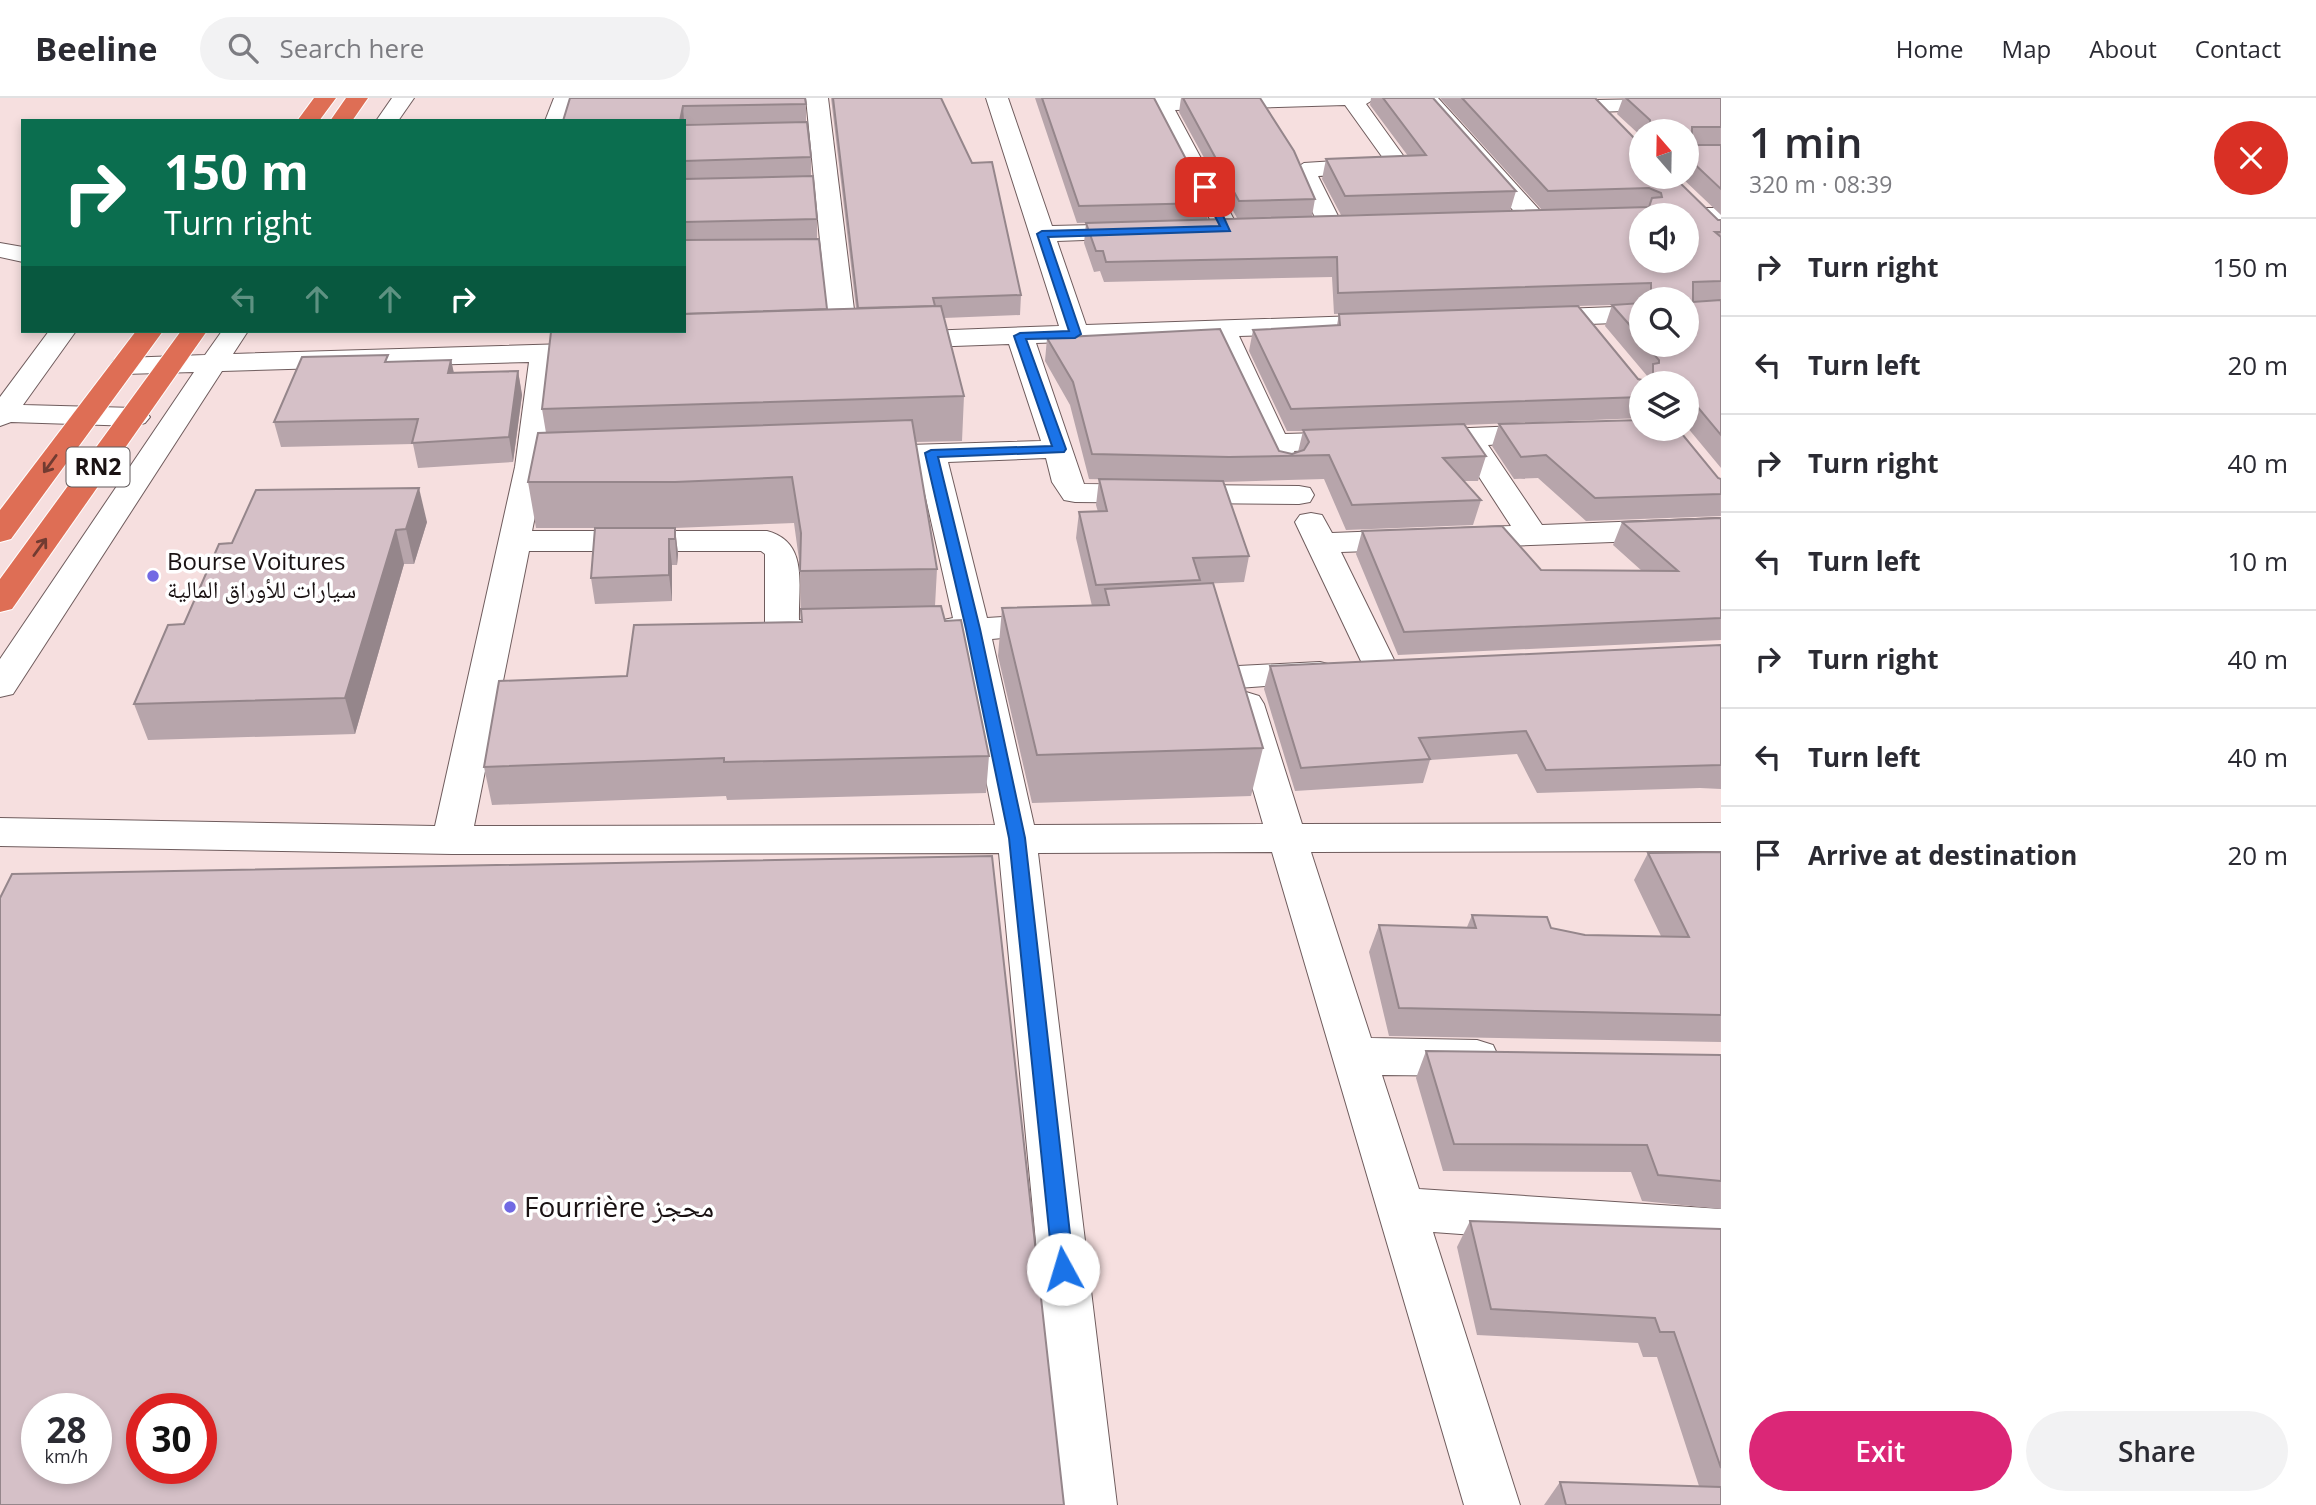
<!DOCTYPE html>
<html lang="en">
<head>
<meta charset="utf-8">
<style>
	body { margin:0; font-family:"Open Sans","Noto Naskh Arabic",sans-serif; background:#f2f2f3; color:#2b2b33; height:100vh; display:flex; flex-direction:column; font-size:26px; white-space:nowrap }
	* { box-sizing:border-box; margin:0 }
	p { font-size:23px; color:#7c7c81 }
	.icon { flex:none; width:38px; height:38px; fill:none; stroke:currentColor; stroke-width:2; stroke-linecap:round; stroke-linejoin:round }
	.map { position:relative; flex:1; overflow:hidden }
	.sheet { display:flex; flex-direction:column; background:#fff; width:595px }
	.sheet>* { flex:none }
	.hud { position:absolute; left:21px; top:21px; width:665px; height:214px; border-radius:0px; box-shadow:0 4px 10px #0003; background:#0b6e4f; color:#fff; overflow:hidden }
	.needle { width:46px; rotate:340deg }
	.tools { position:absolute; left:1629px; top:21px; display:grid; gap:14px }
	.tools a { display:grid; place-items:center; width:70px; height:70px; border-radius:50%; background:#fff; box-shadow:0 4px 10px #0003; font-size:35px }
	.speed { position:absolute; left:21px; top:1295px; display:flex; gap:14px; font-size:35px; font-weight:700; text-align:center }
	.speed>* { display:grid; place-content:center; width:91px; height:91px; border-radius:50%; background:#fff; box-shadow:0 4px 10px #0003; line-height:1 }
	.speed small { font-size:18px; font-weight:400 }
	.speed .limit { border:10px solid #d22; background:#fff; color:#111 }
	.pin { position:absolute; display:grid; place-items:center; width:60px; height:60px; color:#fff; margin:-30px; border-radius:14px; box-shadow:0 4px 10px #0006 }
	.me { position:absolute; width:77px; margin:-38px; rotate:354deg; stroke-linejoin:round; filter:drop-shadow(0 0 5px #0008) }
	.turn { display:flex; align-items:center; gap:24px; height:147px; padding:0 28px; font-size:32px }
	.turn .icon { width:91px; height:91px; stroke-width:2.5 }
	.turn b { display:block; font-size:49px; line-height:60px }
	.lanes { display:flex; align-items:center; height:66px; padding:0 28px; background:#0003; justify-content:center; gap:35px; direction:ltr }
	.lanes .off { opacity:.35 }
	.round { display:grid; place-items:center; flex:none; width:74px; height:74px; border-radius:37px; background:#f2f2f3 }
	.head { display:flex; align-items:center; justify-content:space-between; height:119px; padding:0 28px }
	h1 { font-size:42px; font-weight:600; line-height:52px }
	.action { display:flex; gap:14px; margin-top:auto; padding:14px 28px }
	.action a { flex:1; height:80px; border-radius:42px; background:#db2777; color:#fff; font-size:28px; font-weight:600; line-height:80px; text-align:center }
	.action a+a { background:#f2f2f3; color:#2b2b33 }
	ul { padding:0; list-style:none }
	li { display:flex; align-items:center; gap:21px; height:98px; padding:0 28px; border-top:2px solid #e1e1e2 }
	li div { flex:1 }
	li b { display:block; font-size:26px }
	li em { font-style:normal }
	header { display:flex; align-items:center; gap:42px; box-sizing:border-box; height:98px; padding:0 35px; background:#fff; border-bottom:2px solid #e1e1e2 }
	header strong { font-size:33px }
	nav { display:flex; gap:38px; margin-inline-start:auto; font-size:24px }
	.search { width:490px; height:63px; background:#f2f2f3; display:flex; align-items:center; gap:18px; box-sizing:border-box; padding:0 24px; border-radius:38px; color:#7c7c81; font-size:26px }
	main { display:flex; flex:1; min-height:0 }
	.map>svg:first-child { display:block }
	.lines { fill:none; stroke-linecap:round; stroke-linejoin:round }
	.minor-casing { stroke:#6f5c5d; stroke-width:2 }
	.highway-casing { stroke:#fff; stroke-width:2 }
	.minor { fill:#fff; fill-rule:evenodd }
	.highway { fill:#de6e55; fill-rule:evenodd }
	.wall { fill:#b7a5ab; fill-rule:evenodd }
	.shaded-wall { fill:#95868b }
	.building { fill:#d5c0c7; stroke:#95868b; stroke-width:2; fill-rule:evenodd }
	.oneway { stroke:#723b31 }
	.route { fill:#1a73e8; stroke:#114b97; stroke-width:2 }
	.poi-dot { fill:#7169e3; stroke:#fff; stroke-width:2.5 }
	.labels { text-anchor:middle; stroke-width:7; stroke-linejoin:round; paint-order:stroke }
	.shield { fill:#fff; stroke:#5f595a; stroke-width:2 }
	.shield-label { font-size:23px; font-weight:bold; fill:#1a1213 }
	.poi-label { font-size:24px; fill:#1a1213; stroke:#fff; text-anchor:start }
	.near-poi-label { font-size:28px; fill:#1a1213; stroke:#fff; text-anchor:start }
</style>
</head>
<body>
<header>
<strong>Beeline</strong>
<div class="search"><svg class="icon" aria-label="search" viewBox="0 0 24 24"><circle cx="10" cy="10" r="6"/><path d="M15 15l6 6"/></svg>Search here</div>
<nav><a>Home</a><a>Map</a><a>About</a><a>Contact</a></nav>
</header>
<main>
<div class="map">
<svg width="1721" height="1407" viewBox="0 0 1721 1407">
	<rect width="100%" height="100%" fill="#f6dfdf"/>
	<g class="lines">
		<g class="minor-casing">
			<g id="minor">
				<path d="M392,0H414L398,23H376Z"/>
				<path d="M554,0H576L567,23H545Z"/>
				<path d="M806,0H828L858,244L854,250H834L830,244Z"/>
				<path d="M986,0H1008L1052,128L1138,126L1147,128L1150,133L1147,138L1138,140L1057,143L1086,227L1388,217L1397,219L1401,225L1397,231L1388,233L1239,238L1285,336L1353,334L1363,337L1368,343L1363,349L1294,353L1301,369L1297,375L1286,378L1275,375L1271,369L1212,239L1036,245L1084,386L1299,388L1310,390L1314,397L1310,404L1299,406L1075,404L1064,402L1052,384L1046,360L948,364L987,520L1051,516L1063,520L1068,527L1063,534L992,541L1034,727L1263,726L1228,606L1233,598L1246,594L1259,598L1264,606L1302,726L1721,725V753L1311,754L1371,940L1477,942L1493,947L1499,960L1493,973L1477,978L1382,977L1419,1091L1721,1111V1155L1433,1134L1520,1407H1464L1272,754L1038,755L1117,1407H1061L999,755L452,756L0,748V720L435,728L515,369L529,264L222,273L13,596L0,599V561L194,274L124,276L114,274L110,268L114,262L124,260L205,257L222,233H248L233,256L601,245L611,247L615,253L611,259L557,263L545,369L532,433H767C809,444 798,487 799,522L842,526L847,534L842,542L830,545L775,539L765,524V456L761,453H529L474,728L995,727L958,542L934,538L929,531L934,524L953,520L918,365L897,362L893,356L897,350L908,347L1041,343L1009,246L899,250L889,248L885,242L889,236L899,234L1059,228Z"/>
				<path d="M1147,0H1376L1366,6L1407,63C1396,79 1338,77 1318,78L1343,128L1340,133H1322L1319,128L1293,72L1304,65L1383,60L1345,7L1175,12L1239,131L1236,136H1218L1215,131Z"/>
				<path d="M1415,0H1438L1544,117L1547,122L1544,127H1526Z"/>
				<path d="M1721,0V10L1593,14L1582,8L1593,2Z"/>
				<path d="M1687,110H1721V124H1687V117H1675L1678,112Z"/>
				<path d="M0,145L23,149V164L0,159Z"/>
				<path d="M1642,208V224L1535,228L1526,226L1522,220L1526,214L1535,212Z"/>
				<path d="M49,233H76L23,307L135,310L145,313L150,319L145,325L135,328L11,324L0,328V299Z"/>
				<path d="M1546,327L1556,330L1561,336L1556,342L1488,347L1542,427L1721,420V440L1341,454L1399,572L1393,580L1381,583L1369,580L1295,424L1300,417L1311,415L1322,417L1332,435L1511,428L1459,348L1410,347L1405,341L1410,335L1420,332Z"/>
				<path d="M1320,564L1332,567L1338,575L1332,583L1238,590L1225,587L1220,579L1225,571L1238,568Z"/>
			</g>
		</g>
		<g class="highway-casing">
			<g id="highway">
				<path d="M314,0H336L319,23H297Z"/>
				<path d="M346,0H368L352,23H330Z"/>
				<path d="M136,233H163L11,441L0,444V412Z"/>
				<path d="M181,233H207L12,511L0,514V481Z"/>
			</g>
		</g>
		<use href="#minor" class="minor"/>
		<use href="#highway" class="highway"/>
	</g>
	<g class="wall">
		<path d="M570,0L806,6V24L811,59V78L817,121V140L827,211L856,210L831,0H941L1021,197L1020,217L944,220L964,298L962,343L916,344L937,471L935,508L945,523L989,658L986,695L727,702L726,698L492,707L484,669L627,578L801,524L800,469L794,425L675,430L678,456L677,467H672V503L595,506L591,480L595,430H536L528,384L546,335L542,311L684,233V27L761,25L684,26V23H563Z"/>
		<path d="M1035,0H1154L1209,105L1207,121L1237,120L1179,14L1181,0H1260L1315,101L1312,118L1542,112L1440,0H1595L1642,79L1718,122H1721V370L1687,329V285H1642V320L1464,327L1486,358L1478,383H1463L1481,402L1473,427L1346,432L1324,381L1223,384L1249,458L1244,484L1200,486L1263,650L1251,698L1032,705L998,558L1002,510L1092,508L1076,440L1079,414H1098L1096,407L1099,381L1148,382L1089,381L1070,307L1045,263L1047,240L1279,353L1292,356L1298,354L1303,333H1287L1249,253L1253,232L1337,227L1339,216L1444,212L1334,216L1332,179L1104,184L1100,173L1094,174L1084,145L1086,125L1151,123L1077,125ZM1642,201H1687V247H1642ZM1612,207L1605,228L1648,279L1646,283L1638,281L1578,208Z"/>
		<path d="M1371,0H1433L1516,93L1510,113L1341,117L1322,81L1326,61L1408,58L1370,7Z"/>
		<path d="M1623,0H1721V117L1681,79H1687V33H1642V39L1617,16Z"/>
		<path d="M451,262L454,275L518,273L522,297L513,364L418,370L413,346L281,349L274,324L389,264Z"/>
		<path d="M1499,326L1721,381V418L1586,423L1538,380L1514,381L1492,348Z"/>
		<path d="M1721,420V542L1398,557L1356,456L1362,433L1541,472L1642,473L1613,447L1622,424Z"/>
		<path d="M427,424L414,466H404L355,636L148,642L134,606L232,445Z"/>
		<path d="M1721,547V691L1700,690L1537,695L1517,656L1430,662L1423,685L1295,693L1264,591L1270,568Z"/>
		<path d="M1721,754V944L1389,938L1369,854L1379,827L1467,829L1472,817L1551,830L1585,837L1661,838L1634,782L1648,755Z"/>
		<path d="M1426,953L1721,957V1111L1642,1103L1631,1074L1443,1073L1416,980Z"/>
		<path d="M1470,1123L1721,1131V1407H1544L1560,1384L1699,1388L1657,1259H1643L1638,1245L1477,1237L1457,1149Z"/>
	</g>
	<g class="shaded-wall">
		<path d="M683,8L684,23H680Z"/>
		<path d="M451,262L456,286L448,275Z"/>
		<path d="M518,273L522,297L513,364L509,339Z"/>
		<path d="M419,390L427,424L414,466L406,431Z"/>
		<path d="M675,430L678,456L677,467L675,441Z"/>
		<path d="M396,432L404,466L355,636L345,600Z"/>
		<path d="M669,441L672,467V503L669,477Z"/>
	</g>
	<g class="building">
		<path d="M570,0H805L806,6L683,8L680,23H563Z"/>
		<path d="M833,0H941L972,65L992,64L1021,197L933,200L935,208L858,210Z"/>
		<path d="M1042,0H1154L1209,105L1079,108Z"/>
		<path d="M1183,0H1260L1294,53L1315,101L1239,103Z"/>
		<path d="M1383,0H1433L1516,93L1345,98L1326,61L1426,57Z"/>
		<path d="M1462,0H1595L1638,44L1642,45V79H1674L1718,122H1721V134H1715L1721,139V183L1693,184V204L1721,202V337L1696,307H1687V285H1642V299L1291,311L1253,232L1340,227L1339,216L1578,208L1638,281L1650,284L1653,281V266L1659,265V262L1646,247H1687V201H1651V185L1338,195L1337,159L1106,164L1103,153H1096L1086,125L1649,109L1652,100L1662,99L1661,95L1649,90L1548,93ZM1642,117H1687V163H1642Z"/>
		<path d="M1626,0H1721V29H1692V47H1721V91L1687,59V33H1651L1650,22Z"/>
		<path d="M807,24L811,59L684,63V27Z"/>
		<path d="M813,78L817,121L684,124V81Z"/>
		<path d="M819,141L827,211L684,216V142Z"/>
		<path d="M1642,205V241L1612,207Z"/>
		<path d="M941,208L964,298L542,311L551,234L569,233H684V216Z"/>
		<path d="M1220,231L1279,353L1292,356L1304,352L1309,344L1303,332L1464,326L1486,358L1443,360L1481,402L1352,407L1329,357L1229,359L1092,356L1073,284L1047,240Z"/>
		<path d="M388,257L385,264L451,262L448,275L518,273L509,339L412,345L418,321L274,324L302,259Z"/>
		<path d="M912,322L937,471L800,473L801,435L792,379L675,384H528L538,335Z"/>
		<path d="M1642,322V331H1678L1718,380L1721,381V396L1595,400L1546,357L1521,359L1499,326Z"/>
		<path d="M1099,381L1223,383L1249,458L1193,460L1200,482L1096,487L1079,414L1107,413Z"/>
		<path d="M419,390L406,431L396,432L345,600L134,606L168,527L184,526L219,446L232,445L256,392Z"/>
		<path d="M1721,420V520L1404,534L1362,433L1502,428L1541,472L1678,473L1622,424Z"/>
		<path d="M595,430H675V441H669V477L591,480Z"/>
		<path d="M1213,485L1263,650L1037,657L1002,510L1109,507L1105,491Z"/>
		<path d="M941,508L945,523L961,522L989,658L724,664V660L484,669L499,583L627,578L634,527L802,524L801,511Z"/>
		<path d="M1721,547V667L1546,672L1526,633L1419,640L1430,661L1301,670L1270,568Z"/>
		<path d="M1721,754V917L1399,910L1379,827L1476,830L1472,817L1547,819L1551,830L1585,837L1689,839L1648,755Z"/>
		<path d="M992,758L1064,1407H0V800L12,776ZM37,1311H96V1370H37ZM142,1311H201V1370H142Z"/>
		<path d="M1426,953L1721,957V1083L1658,1077L1647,1047L1454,1046Z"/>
		<path d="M1470,1123L1721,1131V1370L1674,1234H1660L1655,1220L1491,1211Z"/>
		<path d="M1560,1384L1721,1389V1407H1566Z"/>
	</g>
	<defs><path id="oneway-shaft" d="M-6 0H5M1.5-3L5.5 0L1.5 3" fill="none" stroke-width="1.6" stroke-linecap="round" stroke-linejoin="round" transform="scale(1.75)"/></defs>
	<g class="oneway">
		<use href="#oneway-shaft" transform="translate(50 366) rotate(126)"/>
		<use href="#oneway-shaft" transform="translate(40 449) rotate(-54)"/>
	</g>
	<path class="route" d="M1205,86L1210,89L1230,133L1048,139L1081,236L1075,240L1026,241L1066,351L1064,354L938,359L980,531L1025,740L1074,1171L1071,1177L1063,1180L1056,1177L1053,1171L1009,740L966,531L925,355L931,352L1052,348L1014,238L1020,235L1069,233L1037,136L1042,133L1220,128L1200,89Z"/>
	<g class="poi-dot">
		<circle cx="153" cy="478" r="7"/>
		<circle cx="510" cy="1109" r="7"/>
	</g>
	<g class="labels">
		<rect class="shield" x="66.5" y="349.5" width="63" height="39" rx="5"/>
		<g class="shield-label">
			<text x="98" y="377">RN2</text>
		</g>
		<g class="poi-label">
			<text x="167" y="472">Bourse Voitures<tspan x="167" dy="28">سيارات للأوراق المالية</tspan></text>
		</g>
		<g class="near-poi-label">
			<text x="524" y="1119">Fourrière محجز</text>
		</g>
	</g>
</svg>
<div class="tools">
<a><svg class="needle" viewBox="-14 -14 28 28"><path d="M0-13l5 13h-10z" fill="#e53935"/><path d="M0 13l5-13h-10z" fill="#7c7c81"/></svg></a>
<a><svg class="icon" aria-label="sound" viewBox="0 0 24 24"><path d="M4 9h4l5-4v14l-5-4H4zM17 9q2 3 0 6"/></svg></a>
<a><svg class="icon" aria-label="search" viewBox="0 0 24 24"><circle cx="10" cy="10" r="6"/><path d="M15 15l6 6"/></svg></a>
<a><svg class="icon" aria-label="layers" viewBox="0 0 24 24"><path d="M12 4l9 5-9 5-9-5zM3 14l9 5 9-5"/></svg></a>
</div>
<div class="speed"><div>28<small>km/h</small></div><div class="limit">30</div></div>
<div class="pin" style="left:1205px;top:89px;background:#d93025"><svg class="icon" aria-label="arrive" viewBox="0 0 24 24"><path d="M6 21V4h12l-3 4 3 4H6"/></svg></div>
<svg class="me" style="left:1063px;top:1171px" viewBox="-20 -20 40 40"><circle r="19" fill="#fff"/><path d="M0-13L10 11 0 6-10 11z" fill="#1a73e8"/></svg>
<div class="hud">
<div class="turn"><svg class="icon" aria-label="right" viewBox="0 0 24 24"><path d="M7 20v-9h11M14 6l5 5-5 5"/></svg><div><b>150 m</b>Turn right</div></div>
<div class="lanes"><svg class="icon off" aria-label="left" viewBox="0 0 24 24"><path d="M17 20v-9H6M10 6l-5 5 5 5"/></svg><svg class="icon off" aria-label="ahead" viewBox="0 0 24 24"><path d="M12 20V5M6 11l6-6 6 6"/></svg><svg class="icon off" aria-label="ahead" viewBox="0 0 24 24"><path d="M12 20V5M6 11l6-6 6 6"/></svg><svg class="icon" aria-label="right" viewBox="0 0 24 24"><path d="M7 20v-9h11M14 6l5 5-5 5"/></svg></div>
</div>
</div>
<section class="sheet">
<div class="head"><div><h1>1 min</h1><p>320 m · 08:39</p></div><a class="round" style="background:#d93025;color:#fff"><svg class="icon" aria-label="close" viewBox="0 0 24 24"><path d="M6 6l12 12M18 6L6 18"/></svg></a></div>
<ul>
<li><svg class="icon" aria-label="right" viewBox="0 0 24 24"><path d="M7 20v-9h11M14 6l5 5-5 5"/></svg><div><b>Turn right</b></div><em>150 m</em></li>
<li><svg class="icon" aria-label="left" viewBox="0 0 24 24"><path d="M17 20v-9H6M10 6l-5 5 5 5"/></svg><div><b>Turn left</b></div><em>20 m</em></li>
<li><svg class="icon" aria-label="right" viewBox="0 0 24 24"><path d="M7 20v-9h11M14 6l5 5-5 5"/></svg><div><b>Turn right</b></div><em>40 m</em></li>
<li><svg class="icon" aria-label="left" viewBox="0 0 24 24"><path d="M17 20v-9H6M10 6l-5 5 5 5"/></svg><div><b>Turn left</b></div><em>10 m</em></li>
<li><svg class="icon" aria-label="right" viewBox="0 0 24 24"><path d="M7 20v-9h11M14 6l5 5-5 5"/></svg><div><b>Turn right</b></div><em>40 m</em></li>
<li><svg class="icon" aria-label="left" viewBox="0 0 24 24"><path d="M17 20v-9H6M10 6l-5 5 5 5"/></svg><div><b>Turn left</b></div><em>40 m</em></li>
<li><svg class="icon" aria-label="arrive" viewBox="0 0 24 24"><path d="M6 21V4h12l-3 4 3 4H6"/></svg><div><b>Arrive at destination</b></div><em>20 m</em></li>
</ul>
<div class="action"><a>Exit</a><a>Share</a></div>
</section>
</main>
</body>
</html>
